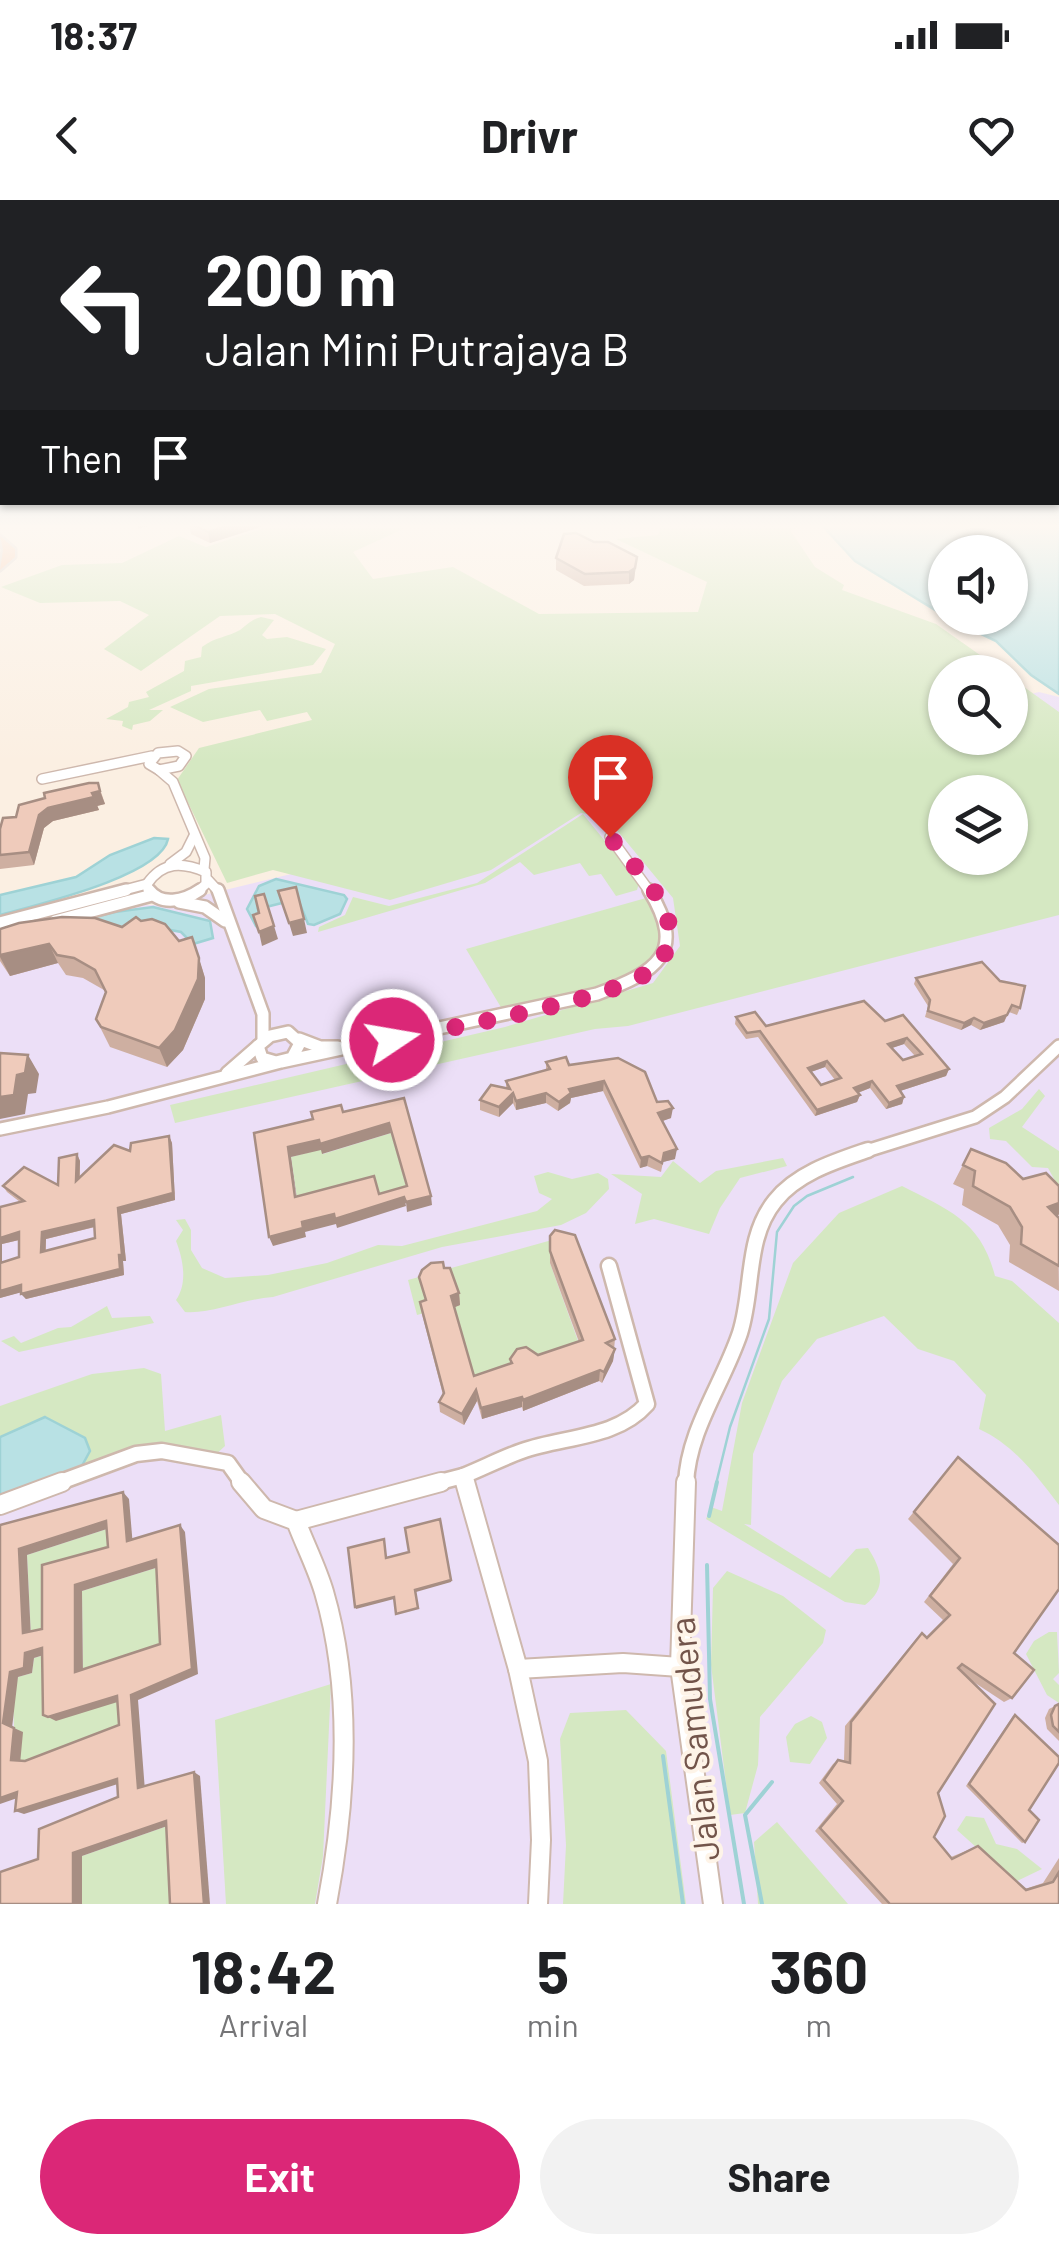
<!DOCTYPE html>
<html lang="en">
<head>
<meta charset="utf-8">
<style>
	body { margin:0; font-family:Barlow,sans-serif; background:#f2f2f2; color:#202124; height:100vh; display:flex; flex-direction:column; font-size:38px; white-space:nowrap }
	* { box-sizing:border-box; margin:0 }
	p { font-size:32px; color:#757577 }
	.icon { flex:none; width:55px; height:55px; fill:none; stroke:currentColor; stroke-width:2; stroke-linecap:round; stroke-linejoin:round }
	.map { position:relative; height:1704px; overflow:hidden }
	.drawer { display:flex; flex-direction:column; background:#fff; flex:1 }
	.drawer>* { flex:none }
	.hud { position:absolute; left:0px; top:0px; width:1060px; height:305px; box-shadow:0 2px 8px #0004; background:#202124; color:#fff; overflow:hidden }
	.fabs { position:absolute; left:928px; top:335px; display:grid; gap:20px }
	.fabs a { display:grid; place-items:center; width:100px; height:100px; border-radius:50%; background:#fff; box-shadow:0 2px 8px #0004; font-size:50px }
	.pin { position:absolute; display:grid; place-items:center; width:85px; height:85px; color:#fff; margin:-102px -42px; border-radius:50% 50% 50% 0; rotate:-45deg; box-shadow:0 0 10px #0007 }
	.pin .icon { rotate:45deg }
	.me { position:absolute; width:110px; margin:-55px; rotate:78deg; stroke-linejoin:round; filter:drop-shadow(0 0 8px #0008) }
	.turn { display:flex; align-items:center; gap:35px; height:210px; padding:0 40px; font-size:45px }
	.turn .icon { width:130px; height:130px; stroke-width:2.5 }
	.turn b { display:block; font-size:70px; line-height:85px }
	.then { display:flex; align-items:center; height:95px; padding:0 40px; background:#0003; gap:20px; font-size:38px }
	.eta { display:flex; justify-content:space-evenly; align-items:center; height:170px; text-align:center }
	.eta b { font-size:60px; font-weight:700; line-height:70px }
	.cta { display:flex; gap:20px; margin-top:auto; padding:20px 40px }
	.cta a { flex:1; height:115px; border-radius:60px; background:#db2777; color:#fff; font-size:40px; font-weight:700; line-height:115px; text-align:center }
	.cta a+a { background:#f2f2f2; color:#202124 }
	.status { display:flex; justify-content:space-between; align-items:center; height:70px; padding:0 50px; background:#fff; direction:ltr }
	.status svg { height:28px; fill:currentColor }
	header { display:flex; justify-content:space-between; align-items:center; height:130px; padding:0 40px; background:#fff; font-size:45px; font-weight:700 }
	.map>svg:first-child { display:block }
	.education { fill:#ecdff7; fill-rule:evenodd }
	.green { fill:#d5e8c2; fill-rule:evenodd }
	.water { fill:#b8e1e4; stroke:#9ed2d5; stroke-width:2.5 }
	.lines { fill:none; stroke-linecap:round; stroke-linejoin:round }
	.stream-far1 { stroke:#9ed2d5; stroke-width:2.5 }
	.stream { stroke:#9ed2d5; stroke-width:4 }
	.minor-far3-casing { stroke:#ceb8ad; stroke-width:12 }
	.minor-far2-casing { stroke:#ceb8ad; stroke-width:16 }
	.minor-far1-casing { stroke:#ceb8ad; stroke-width:19 }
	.minor-casing { stroke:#ceb8ad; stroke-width:22 }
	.trunk-casing { stroke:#d8cfcc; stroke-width:5 }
	.minor-far3 { stroke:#fff; stroke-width:9 }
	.minor-far2 { stroke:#fff; stroke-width:11 }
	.minor-far1 { stroke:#fff; stroke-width:14 }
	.minor { stroke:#fff; stroke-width:18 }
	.trunk { fill:#f6bc9c; fill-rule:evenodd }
	.wall { fill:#ceafa1; fill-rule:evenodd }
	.shaded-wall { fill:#a78e83 }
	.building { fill:#efcbbb; stroke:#a78e83; stroke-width:2.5; fill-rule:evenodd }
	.route { stroke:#db2777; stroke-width:18; stroke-dasharray:0 32.4 }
	.labels { text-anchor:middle; stroke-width:8; stroke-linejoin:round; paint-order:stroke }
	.near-street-label { font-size:35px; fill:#72544a; stroke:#fef4e8 }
</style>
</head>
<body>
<div class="status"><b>18:37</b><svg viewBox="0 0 49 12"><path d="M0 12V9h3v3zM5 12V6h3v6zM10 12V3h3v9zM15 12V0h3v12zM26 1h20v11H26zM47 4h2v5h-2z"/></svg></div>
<header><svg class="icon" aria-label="back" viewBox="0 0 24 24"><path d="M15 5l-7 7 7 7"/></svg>Drivr<svg class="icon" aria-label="heart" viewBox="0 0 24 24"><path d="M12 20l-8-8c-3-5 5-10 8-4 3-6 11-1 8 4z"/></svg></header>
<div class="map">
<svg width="1059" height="1704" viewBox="0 0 1059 1704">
	<rect width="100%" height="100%" fill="#fbefe2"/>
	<path class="education" d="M1039,492L1059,497V1704H0V738L136,705H163L945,515V538H1010V499ZM945,592H1010V658H945Z"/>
	<g class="green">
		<path d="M277,324H414L353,352L373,379L453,367L539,414L698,412L707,382L616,339L658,335L662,324H808L790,330L815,367L844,385L842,390L936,424L1004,472H945V538H1010V477L1059,512V715L628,826L595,829L175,923L170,905L505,827L653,783L680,746L673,698L606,617L581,613L491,670L390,700L273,670L227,683L177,580L199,548L312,520L307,512L267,521L260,510L203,522L170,507L209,489L321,473L335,444L275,414L220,416L141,471L104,449L149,415L120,401L40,403L1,387L62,365L122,363L179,336L206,347ZM945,592H1010V658H945Z"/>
		<path d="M261,417L274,420L262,435L267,439L287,437L326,449L313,465L191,486V491L149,510H163L150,521L133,525L132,530L122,526L123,521L106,519L128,507L129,502L149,497L146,492L184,471L185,461L201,457L202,447C215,437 228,437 240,430C248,424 251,420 261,417Z"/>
		<path d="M583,614L639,683L637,690L616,696L601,674L589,676L580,663L534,675L520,662L485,683L318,732L319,727L345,715L353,697L389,706L477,683Z"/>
		<path d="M646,698L654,702C658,711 664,722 663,732C658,794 550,800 502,809L466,749Z"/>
		<path d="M1039,889L1045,896L1022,927L1059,951V988L1048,968L1032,967L1006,941L990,939L989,928L1022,909Z"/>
		<path d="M391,933L409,996L298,1006L291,957L322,949L323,954Z"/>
		<path d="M783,958L787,966L740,978L720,1008L709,1034L654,1019L635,1024L642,994L611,974L661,977L673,961L700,983L716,971Z"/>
		<path d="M548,972L572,979L598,973L608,979L609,989L586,1013L561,1025L442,1047L273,1097C243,1099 213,1114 185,1112L176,1100C188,1083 183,1059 176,1041L183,1030L176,1020L185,1019L191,1030V1050L202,1068L225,1078L268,1075L327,1063L378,1045L402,1046L537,1011L552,999L539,993L534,976Z"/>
		<path d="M902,986C949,1010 981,1021 995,1076L1012,1081L1059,1123V1305C1036,1275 1014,1245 979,1229L986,1195L954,1161L918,1149L884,1116L817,1139L782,1181L753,1254L751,1325L744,1324L830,1378L856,1349L868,1348C882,1370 887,1388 865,1405L845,1402L706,1319L711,1307L722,1311L742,1203L793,1063L839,1013Z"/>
		<path d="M552,1040L550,1063L582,1152L475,1187L428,1112L417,1115L408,1080Z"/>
		<path d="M107,1106L112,1118L150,1116L154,1123L19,1152L1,1141L14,1136L21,1143L58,1128L71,1127Z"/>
		<path d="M144,1168L161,1174L165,1231L221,1215L225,1246L213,1257H144L0,1312L84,1264L90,1251L85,1238L45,1217L0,1237V1206L92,1174Z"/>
		<path d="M113,1327L114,1354L50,1372V1435L31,1438L27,1355Z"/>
		<path d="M162,1366L166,1449L83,1476L82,1391Z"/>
		<path d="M727,1371L783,1396L826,1430L823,1443L760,1517L758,1565L745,1613L730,1615L711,1465L713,1388Z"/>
		<path d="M1049,1432H1057L1059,1473L1053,1479L1059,1485V1503L1047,1495L1026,1454L1034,1441Z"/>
		<path d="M50,1453L124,1500L126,1529L20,1564C14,1534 10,1507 18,1477L32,1473L34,1458Z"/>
		<path d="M331,1484L323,1656L315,1704H226L215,1520Z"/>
		<path d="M626,1510L666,1551L686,1704H563L566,1645L560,1539L570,1513Z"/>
		<path d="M811,1516L822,1522L827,1538L810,1564L790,1562L786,1537L795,1524Z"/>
		<path d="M966,1616L984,1618L996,1644L1017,1649L1042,1669L1015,1682L957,1630Z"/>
		<path d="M777,1622L848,1704H758L754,1642Z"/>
		<path d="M173,1624L177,1704H82V1656Z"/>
	</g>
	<g class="water">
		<path d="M821,324H1059V494L1031,475L996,441L948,418H1010V352H945V416L855,361Z"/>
		<path d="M154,638L168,639C161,676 35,705 0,715V695L76,677L110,655Z"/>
		<path d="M276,679L344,695L347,699L340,714L314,725L308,724L298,699L258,709L261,725L256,726L247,709L259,686Z"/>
		<path d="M153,707L210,721L213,738L193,744L181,732L165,729L12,737L115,712Z"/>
		<path d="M45,1217L85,1238L90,1251L78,1273L0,1305V1237Z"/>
	</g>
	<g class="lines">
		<path class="stream-far1" d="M716,1284L730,1227L769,1119L777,1032L794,1006L807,996L853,977"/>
		<g class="stream">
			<path d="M709,1316L717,1282"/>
			<path d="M707,1365L710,1499L744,1704"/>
			<path d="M663,1556L683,1704"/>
			<path d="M762,1704L745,1615L772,1582"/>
		</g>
		<g class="minor-far3-casing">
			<g id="minor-far3">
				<path d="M178,551L186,556L179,566L159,570L149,564L158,553Z"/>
				<path d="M159,570L173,582L205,658L204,669"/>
				<path d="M42,579L152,556"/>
				<path d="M610,637L650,692"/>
				<path d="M170,664L186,652L194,636"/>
				<path d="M208,680L219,692"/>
				<path d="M117,692L147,684"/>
				<path d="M149,692L147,684C163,661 182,662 206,672V684L197,692"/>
			</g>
		</g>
		<g class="minor-far2-casing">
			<g id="minor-far2">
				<path d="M149,690C161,706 184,701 200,690"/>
				<path d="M218,690L263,814V839"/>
				<path d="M179,702L205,707L225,721"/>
				<path d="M55,721L152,695"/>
				<path d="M0,723L126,690"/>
				<path d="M288,832L300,843L292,858L276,862L262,858L258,846L270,836Z"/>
				<path d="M299,839L320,847H338"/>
				<path d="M227,873L258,846"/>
				<path d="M0,929L108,907L281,862L597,794C656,772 688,754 649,690"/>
				<path d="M860,953L975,917L1005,897L1059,846"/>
			</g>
		</g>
		<g class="minor-far1-casing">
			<g id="minor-far1">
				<path d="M463,1276C483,1268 502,1258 522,1251C564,1236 616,1239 647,1204L609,1066"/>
				<path d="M55,1284L136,1254L162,1251L228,1263L243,1284"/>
				<path d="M432,1284L463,1276L465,1284"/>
				<path d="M686,1284C688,1230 723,1184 740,1133C754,1089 745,1038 775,1001C797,973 836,961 868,950"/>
			</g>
		</g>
		<g class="minor-casing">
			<g id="minor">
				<path d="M241,1282L264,1309L296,1321C305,1345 317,1368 324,1392C353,1491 346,1604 327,1704"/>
				<path d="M465,1282L518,1469"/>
				<path d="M686,1282L680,1467L713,1704"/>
				<path d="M0,1305L62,1282"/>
				<path d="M296,1321L441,1282"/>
				<path d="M538,1704L541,1640L538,1561L518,1469L623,1463L680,1467"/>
			</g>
		</g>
		<g class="trunk-casing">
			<path id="trunk" d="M0,336L15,349V357L0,370L3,350Z"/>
		</g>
		<use href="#minor-far3" class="minor-far3"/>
		<use href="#minor-far2" class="minor-far2"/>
		<use href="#minor-far1" class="minor-far1"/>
		<use href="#minor" class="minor"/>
		<use href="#trunk" class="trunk"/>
	</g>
	<g class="wall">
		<path d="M189,324H270L210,343L191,334Z"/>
		<path d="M594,342L637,357L634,380L629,384L584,386L556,370V358Z"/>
		<path d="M98,583L105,604L97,606L99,610L53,621L44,628L34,665L0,669V629L45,598Z"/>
		<path d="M141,721L179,741L192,737L205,778V799L183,850L167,867L110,847L96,819L106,794L104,790L83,778L66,775L58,763L10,776L0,761V729L122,727Z"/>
		<path d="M916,778L1020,808L1017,815L1009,812L1004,822L980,830L971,825L961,830L925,817L928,806L914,784Z"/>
		<path d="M736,817L766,826L885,821L949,869L946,876L900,891L904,897L902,904L886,909L870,888L858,893L860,895L857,902L815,916L758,837L746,839L735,824ZM904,844L915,856L903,860L892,848ZM825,867L835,880L821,885L811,872Z"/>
		<path d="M546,862L569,865L657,902L671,918L662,921L675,959L663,962L661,972L647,966L640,968L603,891L571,898L570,903L558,911L546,903L516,910L513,903L499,917L480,910V900L506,889V881L546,870Z"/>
		<path d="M169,936L172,943L175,1000L121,1014L126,1061H123L124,1075L26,1099L21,1092L0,1098V1007L20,1002L7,992L3,986L58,985L77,954L80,961V977L130,951ZM95,1027V1038L46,1051V1039ZM19,1040V1057L2,1062V1044Z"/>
		<path d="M971,949L1023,979L1059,986V1014L1058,1016L1059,1091L1009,1062L1010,1045L998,1025L962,1005L964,989L953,984Z"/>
		<path d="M550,1036L615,1139L613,1161L602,1183L599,1181L523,1211L522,1207L482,1219L477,1201L464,1225L440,1212L439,1202L443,1195L422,1114L420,1102L425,1100L419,1077L444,1068L459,1093L460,1105L454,1107L474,1176L510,1164V1159L538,1155L579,1142L550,1063Z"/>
		<path d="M958,1257L1014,1453L1012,1498L1004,1502L969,1479L938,1593L934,1637L951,1657L978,1646L1025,1689L1043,1683L1059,1658V1704H882L815,1631L837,1604L819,1583L833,1564L838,1560L844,1561L845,1526L916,1439L922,1433L926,1437L943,1420L924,1402L953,1364L908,1319Z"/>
		<path d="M1059,1504V1541L1047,1529L1045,1518L1049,1509Z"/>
		<path d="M1015,1515L1029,1610L1025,1642L1022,1643L966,1586L1013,1516Z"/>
	</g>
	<g class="shaded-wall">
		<path d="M137,324H155L138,329Z"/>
		<path d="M234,324H270L210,343L208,332Z"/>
		<path d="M637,357L634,380L629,384V372Z"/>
		<path d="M100,591L105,604L97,606L92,593Z"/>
		<path d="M94,597L99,610L53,621L44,628L34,665L29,652L39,615L48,608Z"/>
		<path d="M304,719L307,733L293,736L289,723Z"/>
		<path d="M274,726L278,739L262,746L259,732Z"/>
		<path d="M49,744L58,763L10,776L0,757V755Z"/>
		<path d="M199,758L205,778V799L183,850L167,867L159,848Z"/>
		<path d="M1007,815L1004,822L980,830L984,823Z"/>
		<path d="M974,818L971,825L961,830L964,823Z"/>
		<path d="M907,838L904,844L886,850L888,844Z"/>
		<path d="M28,855L39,874L36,893L28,894L25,914L0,919V897L17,875Z"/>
		<path d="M827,861L825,867L805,874L808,868Z"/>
		<path d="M949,869L946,876L894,893L897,886Z"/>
		<path d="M604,881L603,891L571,898L570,903L558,911L559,902L569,889Z"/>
		<path d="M872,881L870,888L852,895L854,888Z"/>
		<path d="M513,893V903L499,917V907Z"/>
		<path d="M546,893V903L516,910V901Z"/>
		<path d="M860,895L857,902L815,916L817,910Z"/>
		<path d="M904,897L902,904L886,909L889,903Z"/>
		<path d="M673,908L671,918L657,923L658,913Z"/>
		<path d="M389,923L391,933L322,954L321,950L291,957L298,1006L288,947Z"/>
		<path d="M169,936L172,943L175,1000L121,1014L126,1061H123L124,1075L26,1099L21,1094L120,1069L118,1008Z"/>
		<path d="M677,949L675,959L663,962L664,953Z"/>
		<path d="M77,954L80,961L79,988L76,981Z"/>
		<path d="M649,956L647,966L640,968L641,958Z"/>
		<path d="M431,996L432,1005L407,1012L406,1002Z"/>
		<path d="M404,997L406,1006L337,1028L336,1024L305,1032L306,1037L273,1046L269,1037L302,1022Z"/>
		<path d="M1059,1003V1014L1057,1017L1048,1007Z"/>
		<path d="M94,1020L98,1026L46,1039L45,1058L41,1052L42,1032Z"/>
		<path d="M19,1032L23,1039L2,1044V1069L0,1066V1038Z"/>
		<path d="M21,1085L26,1091L0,1098V1091Z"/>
		<path d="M459,1093L460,1105L453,1108L451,1096Z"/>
		<path d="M615,1149L613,1161L602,1183L604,1172Z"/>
		<path d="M600,1170L599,1181L523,1211V1200Z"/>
		<path d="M476,1190L477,1201L464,1225L462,1214Z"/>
		<path d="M522,1197V1207L482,1219L481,1208Z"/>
		<path d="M123,1292L129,1299L133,1347L127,1341Z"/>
		<path d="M106,1321L113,1327L27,1355L31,1438L23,1433L19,1349Z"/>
		<path d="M180,1325L185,1332L198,1474L138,1500L145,1591L138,1588L131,1495L192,1469Z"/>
		<path d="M156,1360L162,1366L82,1391L83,1476L75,1472V1385Z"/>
		<path d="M451,1380V1382L416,1392L415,1390Z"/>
		<path d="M394,1397V1399L356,1409L355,1407Z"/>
		<path d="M42,1448L50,1453L34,1458L32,1473L18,1477L12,1528L3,1523L10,1472L25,1453Z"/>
		<path d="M117,1496L124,1500L56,1521L48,1517Z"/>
		<path d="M14,1528L23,1532L20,1564L11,1560Z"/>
		<path d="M194,1572L200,1576L210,1704H204Z"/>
		<path d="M117,1579L124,1582L24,1614L15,1611Z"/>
		<path d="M17,1592L26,1595L0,1604V1598Z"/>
		<path d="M166,1621L173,1624L82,1656V1704H73V1653Z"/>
	</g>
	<g class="building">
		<path d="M192,324H234L208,332Z"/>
		<path d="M576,333L594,342H608L637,357L635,368L629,372L585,374L556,358L564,334Z"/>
		<path d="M89,583H98L100,591L92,593L94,597L48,608L39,615L29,652L0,655V629L3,618L16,617L19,605L45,598L44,593Z"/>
		<path d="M296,687L304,719L289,723L278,691Z"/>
		<path d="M264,694L274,726L259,732L253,715L259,713L255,696Z"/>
		<path d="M62,717L95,718L122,727L136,717L141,721L152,719L165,724L179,741L192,737L199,758L198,779L175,830L159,848L101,827L96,819L106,792L95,770L74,758L57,755L49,744L0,755V729L19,723Z"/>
		<path d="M982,762L1000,781L1025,786L1020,808L1012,805L1007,815L984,823L974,818L964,823L928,811L930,800L916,778Z"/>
		<path d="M864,801L885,821L903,815L949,869L897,886L904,897L889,903L872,881L854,888L860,895L817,910L760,831L747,833L736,817L755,812L766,826ZM907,838L922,854L903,860L888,844ZM827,861L841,878L821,885L808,868Z"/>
		<path d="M0,853L28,855L25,873L17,875L14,895L0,897Z"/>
		<path d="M566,857L569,865L618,858L645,872L657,902L668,901L673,908L658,913L677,949L664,953L662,963L649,956L641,958L604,881L569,889L571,893L559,902L546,893L516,901L513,893L499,907L480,900L491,885L510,889L506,881L550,869L546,862Z"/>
		<path d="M404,898L431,996L406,1002L404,997L335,1019L334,1014L302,1022L303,1028L269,1037L254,933L313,919L311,912L341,905L343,912ZM389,923L407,986L379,994L374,976L295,997L288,947L319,940L320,944Z"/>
		<path d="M169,936L173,993L118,1008L122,1055H119L120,1069L21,1094V1085L0,1091V1063L19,1057V1032L0,1038V1007L24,1001L3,986L24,967L58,985L59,958L77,954L76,981L114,945L130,951L131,943ZM94,1020L95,1038L41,1052L42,1032Z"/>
		<path d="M971,949L1006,963L1023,979L1046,973L1059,986V1003L1048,1007L1059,1018V1066L1021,1044L1022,1027L1010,1007L973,986L975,971L963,965Z"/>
		<path d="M555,1030L575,1035L615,1139L606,1143L615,1149L604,1172L600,1170L523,1200L522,1197L481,1208L476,1190L462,1214L439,1202L444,1193L420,1102L426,1100L419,1077L422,1070L431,1063L443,1062L444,1068H450L459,1093L451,1096L474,1176L512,1163L510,1159L517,1149L526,1147L538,1155L583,1140L550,1051V1036Z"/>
		<path d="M958,1257L1059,1345V1389L1014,1453L1034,1470L1012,1498L962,1464L958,1468L995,1504L938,1593L945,1616L934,1637L952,1659L978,1646L1026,1690L1053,1682L1059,1672V1704H890L820,1628L843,1601L824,1580L838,1560L850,1563L851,1522L922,1433L927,1438L950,1415L930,1396L960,1358L914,1312Z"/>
		<path d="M123,1292L127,1341L180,1325L192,1469L131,1495L138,1588L194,1572L204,1704H170L166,1621L73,1653V1704H0V1672L38,1659L39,1629L118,1597L117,1579L15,1611L17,1592L0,1598V1325ZM106,1321L108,1347L42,1365V1429L23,1433L19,1349ZM156,1360L160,1444L75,1472V1385ZM42,1448L43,1515L48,1517L117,1496L119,1525L25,1561L11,1560L14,1528L3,1523L10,1472L24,1468L25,1453Z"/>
		<path d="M440,1319L451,1380L415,1390L418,1408L396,1414L394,1397L355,1407L348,1348L384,1339L386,1358L409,1352L405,1328Z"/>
		<path d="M1059,1504V1532L1053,1526L1051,1515L1055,1506Z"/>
		<path d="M1015,1515L1059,1557V1563L1029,1610L1039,1620L1025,1642L969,1584Z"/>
	</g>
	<linearGradient id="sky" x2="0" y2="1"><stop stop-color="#95c6e6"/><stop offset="0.58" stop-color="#fdf8f2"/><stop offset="1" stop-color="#fdf8f2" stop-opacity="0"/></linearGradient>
	<rect width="1059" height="562" fill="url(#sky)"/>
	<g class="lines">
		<path class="route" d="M392,840C448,827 618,801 655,767C666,758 671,739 669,725C664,693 629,662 610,637"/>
	</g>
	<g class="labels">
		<g class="near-street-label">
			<text transform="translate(695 1539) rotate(-96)" y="12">Jalan Samudera</text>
		</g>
	</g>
</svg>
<div class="fabs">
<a><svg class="icon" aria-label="sound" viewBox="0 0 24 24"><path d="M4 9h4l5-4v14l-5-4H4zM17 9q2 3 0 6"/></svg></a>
<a><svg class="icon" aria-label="search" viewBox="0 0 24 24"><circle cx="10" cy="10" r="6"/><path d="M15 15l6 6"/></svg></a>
<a><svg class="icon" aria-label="layers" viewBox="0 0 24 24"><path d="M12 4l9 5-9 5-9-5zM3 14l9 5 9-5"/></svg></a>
</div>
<div class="pin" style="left:610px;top:637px;background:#d93025"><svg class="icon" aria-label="arrive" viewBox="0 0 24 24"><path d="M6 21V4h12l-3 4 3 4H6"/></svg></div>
<svg class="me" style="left:392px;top:840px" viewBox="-20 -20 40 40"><circle r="17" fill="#db2777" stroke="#fff" stroke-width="3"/><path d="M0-11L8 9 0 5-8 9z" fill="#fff"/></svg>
<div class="hud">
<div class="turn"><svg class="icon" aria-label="left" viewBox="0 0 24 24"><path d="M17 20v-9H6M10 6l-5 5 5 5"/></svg><div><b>200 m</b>Jalan Mini Putrajaya B</div></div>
<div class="then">Then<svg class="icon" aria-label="arrive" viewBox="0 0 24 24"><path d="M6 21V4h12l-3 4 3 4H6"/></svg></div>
</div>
</div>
<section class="drawer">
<div class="eta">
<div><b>18:42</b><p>Arrival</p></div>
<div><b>5</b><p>min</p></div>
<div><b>360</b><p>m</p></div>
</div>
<div class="cta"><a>Exit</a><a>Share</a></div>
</section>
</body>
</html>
